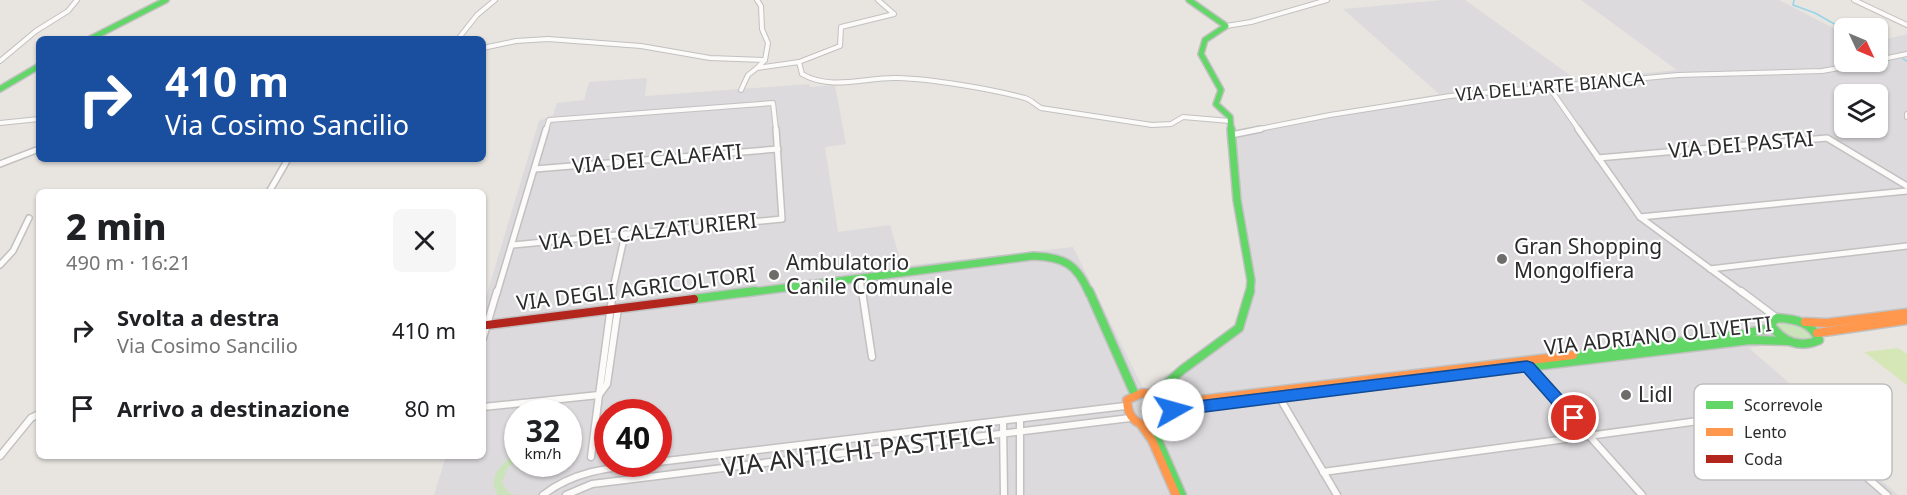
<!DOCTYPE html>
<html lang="it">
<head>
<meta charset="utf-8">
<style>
	body { margin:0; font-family:"Noto Sans",sans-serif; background:#f6f6f6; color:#202124; height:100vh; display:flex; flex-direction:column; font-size:22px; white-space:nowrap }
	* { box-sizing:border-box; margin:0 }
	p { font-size:20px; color:#757577 }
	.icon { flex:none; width:33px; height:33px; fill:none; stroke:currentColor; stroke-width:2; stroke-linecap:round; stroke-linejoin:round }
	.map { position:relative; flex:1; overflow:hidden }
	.side { position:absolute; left:36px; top:189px; width:450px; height:270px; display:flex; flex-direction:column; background:#fff; border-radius:9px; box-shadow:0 2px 4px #0004 }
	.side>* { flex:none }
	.hud { position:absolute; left:36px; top:36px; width:450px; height:126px; border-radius:9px; box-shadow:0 2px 4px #0004; background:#1a4fa0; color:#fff; overflow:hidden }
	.needle { width:39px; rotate:134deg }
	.controls { position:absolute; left:1834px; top:18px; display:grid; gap:12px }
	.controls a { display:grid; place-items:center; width:54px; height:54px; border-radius:9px; background:#fff; box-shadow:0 2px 4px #0004; font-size:30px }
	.speed { position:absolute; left:504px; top:399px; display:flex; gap:12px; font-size:30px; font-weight:700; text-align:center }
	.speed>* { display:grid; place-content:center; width:78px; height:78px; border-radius:50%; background:#fff; box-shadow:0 2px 4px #0004; line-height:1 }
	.speed small { font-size:15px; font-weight:400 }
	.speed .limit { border:9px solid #d22; background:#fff; color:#111 }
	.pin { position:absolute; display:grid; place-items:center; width:51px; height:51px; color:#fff; margin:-26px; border:3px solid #fff; border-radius:50%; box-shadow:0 2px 6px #0007 }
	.me { position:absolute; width:66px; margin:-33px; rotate:83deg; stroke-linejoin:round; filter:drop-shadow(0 0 4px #0008) }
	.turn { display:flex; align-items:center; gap:21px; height:126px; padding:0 30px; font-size:27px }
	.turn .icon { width:78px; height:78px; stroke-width:2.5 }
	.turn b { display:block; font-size:42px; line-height:51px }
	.round { display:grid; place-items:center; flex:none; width:63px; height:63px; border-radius:9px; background:#f6f6f6 }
	.overview { display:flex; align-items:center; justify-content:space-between; height:102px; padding:0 30px }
	h1 { font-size:36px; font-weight:800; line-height:45px }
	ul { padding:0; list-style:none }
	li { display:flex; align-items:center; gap:18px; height:78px; padding:0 30px }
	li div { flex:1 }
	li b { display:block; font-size:22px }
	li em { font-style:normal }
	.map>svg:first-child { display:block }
	.industrial { fill:#dcdadc; fill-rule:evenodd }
	.green { fill:#cbe3ba }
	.pitch { fill:#d6e7b7 }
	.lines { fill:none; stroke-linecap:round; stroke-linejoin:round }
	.stream { stroke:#95d4e9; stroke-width:1.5 }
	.street-far2-casing { stroke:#c2c1c1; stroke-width:6 }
	.street-far1-casing { stroke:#c2c1c1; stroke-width:8 }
	.street-casing { stroke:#c2c1c1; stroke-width:9 }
	.fast-far2-casing { stroke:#c2c1c1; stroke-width:8 }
	.fast-far1-casing { stroke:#c2c1c1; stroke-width:10 }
	.fast-casing { stroke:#c2c1c1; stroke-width:11 }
	.slow-casing { stroke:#c2c1c1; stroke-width:11 }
	.jam-casing { stroke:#c2c1c1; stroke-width:11 }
	.street-far2 { stroke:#fcfbfa; stroke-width:4 }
	.street-far1 { stroke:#fcfbfa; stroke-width:5 }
	.street { stroke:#fcfbfa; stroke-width:6 }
	.fast-far2 { stroke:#63d668; stroke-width:5 }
	.fast-far1 { stroke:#63d668; stroke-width:7 }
	.fast { stroke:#63d668; stroke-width:8 }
	.slow { stroke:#ff974d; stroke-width:8 }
	.jam { stroke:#b3261e; stroke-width:8 }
	.route { fill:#1a73e8; stroke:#114b97; stroke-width:1.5 }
	.poi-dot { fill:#6d6c6a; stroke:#fff; stroke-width:2 }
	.labels { text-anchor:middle; stroke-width:4.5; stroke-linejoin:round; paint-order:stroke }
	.far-street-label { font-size:18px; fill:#2b2b2b; stroke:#fff }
	.street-label { font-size:21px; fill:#2b2b2b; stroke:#fff }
	.poi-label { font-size:21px; fill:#2b2b2b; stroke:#fff; text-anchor:start }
	.near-street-label { font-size:26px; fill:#2b2b2b; stroke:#fff }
	.key { fill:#fff; stroke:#bfbfbf; stroke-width:1.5 }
	.key-label { font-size:16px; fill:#2b2b2b }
</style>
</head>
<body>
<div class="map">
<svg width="1907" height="495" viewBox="0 0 1907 495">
	<rect width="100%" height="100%" fill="#e8e5e0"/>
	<path class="industrial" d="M1443,0H1465L1577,80L1677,70L1581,0H1779L1845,34V62H1878V41L1907,34V311L1824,321L1793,318L1774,313L1766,320L1764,327L1781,343L1749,348L1810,401L1841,395L1880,427L1830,435L1898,495H434L446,456H483V307L539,121L553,115L557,103L584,100L589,82L647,78L645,96L809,84L810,87L835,85L846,144L825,147L838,232L890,225L902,266L1073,247L1144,390L1229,332L1233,327L1247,289L1226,133L1439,94L1343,9ZM1845,94H1878V128H1845ZM518,412H568V464H518ZM608,412H658V464H608Z"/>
	<g class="green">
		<path d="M1783,321L1808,328L1816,339L1809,343L1789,339L1775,326Z"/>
		<path d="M517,453V460L508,467L502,483L508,492L515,495H498C486,477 502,463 517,453Z"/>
	</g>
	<path class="pitch" d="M1898,348L1907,354V385L1864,352Z"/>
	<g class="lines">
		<g class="stream">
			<path d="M1794,0L1793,5L1815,13L1845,30"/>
			<path d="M1903,59L1907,61"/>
		</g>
		<g class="street-far2-casing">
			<g id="street-far2">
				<path d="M757,0L761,6L762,29L768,43L765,60"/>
				<path d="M1854,0L1907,25"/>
				<path d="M1226,26L1251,22L1327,0"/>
				<path d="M458,39L477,15L495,0"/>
				<path d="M483,48L516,41L548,39L641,46L710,58L765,60L757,68L799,62L802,74C831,91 866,77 897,78C933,79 991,89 1025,98C1031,100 1036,105 1041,108L1152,125L1171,124L1183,117L1230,121"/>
				<path d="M1878,60L1907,54"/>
				<path d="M0,61L36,31L68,11L77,0"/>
				<path d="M799,62L840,46L841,27L894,14L878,0"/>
				<path d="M1549,87L1579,130"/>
				<path d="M741,90L748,75L757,68"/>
				<path d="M1907,114V117"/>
				<path d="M0,123L39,119"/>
				<path d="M546,130L549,120L773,103L776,130"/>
				<path d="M1254,130L1330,115L1450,96L1678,75L1822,71L1872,62"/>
			</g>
		</g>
		<g class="street-far1-casing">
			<g id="street-far1">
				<path d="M1578,129L1640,217L1743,293"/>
				<path d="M1231,135L1261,129"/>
				<path d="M1598,158L1827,138L1907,186"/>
				<path d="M0,164L39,149"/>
				<path d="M535,169L778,149"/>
				<path d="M269,192L288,159"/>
				<path d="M1640,217L1907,191"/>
				<path d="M513,245L782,219L776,129"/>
				<path d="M0,265L13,251L29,218"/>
				<path d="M1710,269L1907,246"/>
				<path d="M860,278L862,293"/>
				<path d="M497,293L546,129"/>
				<path d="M612,293L625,234"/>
			</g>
		</g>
		<g class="street-casing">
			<g id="street">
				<path d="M862,291L872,357"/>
				<path d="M1741,291L1777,318"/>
				<path d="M483,338L497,291"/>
				<path d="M1527,366L1642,495"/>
				<path d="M1278,395L1337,495"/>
				<path d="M483,407L599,395L613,291"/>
				<path d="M1789,409L1887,495"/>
				<path d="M1020,419V495"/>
				<path d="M1003,421L1004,495"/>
				<path d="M0,456L31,418L39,414"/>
				<path d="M591,457L599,395L607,384L618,308"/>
				<path d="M658,462L1125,406"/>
				<path d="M1323,472L1823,404"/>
				<path d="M543,495C574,471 608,468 645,464"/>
				<path d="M566,495L592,484L1130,418"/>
			</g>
		</g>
		<g class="fast-far2-casing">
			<g id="fast-far2">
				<path d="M1189,0L1226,26L1205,40L1201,54L1221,90L1216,104L1230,117L1231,130"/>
				<path d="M90,39L166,0"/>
				<path d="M0,89L39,66"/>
			</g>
		</g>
		<g class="fast-far1-casing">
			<g id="fast-far1">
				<path d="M1231,129L1237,200L1251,280L1250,293"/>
				<path d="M744,293L1033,256C1064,257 1077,264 1089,293"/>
			</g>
		</g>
		<g class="fast-casing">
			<g id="fast">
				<path d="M1089,291L1135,395"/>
				<path d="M694,299L755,291"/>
				<path d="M1777,318C1795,319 1812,322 1819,340C1799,349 1782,341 1770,324Z"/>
				<path d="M1573,355L1743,334L1771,328"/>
				<path d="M1155,394L1182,370L1239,328L1250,291"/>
				<path d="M1173,410L1750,340L1789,341"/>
				<path d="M1162,425L1157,432V438L1182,495"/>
			</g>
		</g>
		<g class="slow-casing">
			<g id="slow">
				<path d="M1805,322L1827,323L1907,313"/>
				<path d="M1817,333L1907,320"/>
				<path d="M1142,393C1157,394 1168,399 1172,415C1153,431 1128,429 1127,400Z"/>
				<path d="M1167,401L1184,402L1573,355"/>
				<path d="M1142,426L1152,440L1176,495"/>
			</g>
		</g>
		<g class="jam-casing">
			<path id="jam" d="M487,325L694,299"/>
		</g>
		<use href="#street-far2" class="street-far2"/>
		<use href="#street-far1" class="street-far1"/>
		<use href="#street" class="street"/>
		<use href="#fast-far2" class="fast-far2"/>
		<use href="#fast-far1" class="fast-far1"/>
		<use href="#fast" class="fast"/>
		<use href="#slow" class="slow"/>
		<use href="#jam" class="jam"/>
	</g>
	<path class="route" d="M1527,361L1533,363L1579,414L1582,418L1579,422H1568L1524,372L1173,416L1167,414L1164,410L1167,406L1173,404Z"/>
	<g class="poi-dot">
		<circle cx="1502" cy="259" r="6"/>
		<circle cx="774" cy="275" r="6"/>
		<circle cx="1626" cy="395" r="6"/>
	</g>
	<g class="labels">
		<g class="far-street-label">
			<text transform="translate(1550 87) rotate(-5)" y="6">VIA DELL'ARTE BIANCA</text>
		</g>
		<g class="street-label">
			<text transform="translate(1741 145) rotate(-5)" y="7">VIA DEI PASTAI</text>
			<text transform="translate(657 159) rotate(-5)" y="7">VIA DEI CALAFATI</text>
			<text transform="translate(648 232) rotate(-6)" y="7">VIA DEI CALZATURIERI</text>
			<text transform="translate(636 289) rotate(-7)" y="7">VIA DEGLI AGRICOLTORI</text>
			<text transform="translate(1658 336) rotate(-6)" y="7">VIA ADRIANO OLIVETTI</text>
		</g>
		<g class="poi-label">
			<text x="1514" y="254">Gran Shopping<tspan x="1514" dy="24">Mongolfiera</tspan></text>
			<text x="786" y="270">Ambulatorio<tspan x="786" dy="24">Canile Comunale</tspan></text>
			<text x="1638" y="402">Lidl</text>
		</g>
		<g class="near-street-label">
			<text transform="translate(858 451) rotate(-7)" y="9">VIA ANTICHI PASTIFICI</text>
		</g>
	</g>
	<rect x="1694" y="384" width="198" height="96" rx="9" class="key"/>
	<rect x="1706" y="401" width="27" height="8" fill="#63d668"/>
	<rect x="1706" y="428" width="27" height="8" fill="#ff974d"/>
	<rect x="1706" y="455" width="27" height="8" fill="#b3261e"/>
	<g class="key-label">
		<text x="1744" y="411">Scorrevole</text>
		<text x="1744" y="438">Lento</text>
		<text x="1744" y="465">Coda</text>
	</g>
</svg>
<div class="controls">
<a><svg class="needle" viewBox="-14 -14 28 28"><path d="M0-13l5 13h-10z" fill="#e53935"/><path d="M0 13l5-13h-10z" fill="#757577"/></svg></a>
<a><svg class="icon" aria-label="layers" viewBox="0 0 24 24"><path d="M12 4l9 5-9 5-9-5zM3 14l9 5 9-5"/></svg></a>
</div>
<div class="speed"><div>32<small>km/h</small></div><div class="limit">40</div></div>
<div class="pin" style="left:1574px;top:418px;background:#d93025"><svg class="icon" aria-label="arrive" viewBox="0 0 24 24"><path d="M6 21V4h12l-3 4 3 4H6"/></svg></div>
<svg class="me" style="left:1173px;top:410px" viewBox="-20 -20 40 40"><circle r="19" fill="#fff"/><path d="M0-13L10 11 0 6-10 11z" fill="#1a73e8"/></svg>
<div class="hud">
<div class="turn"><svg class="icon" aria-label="right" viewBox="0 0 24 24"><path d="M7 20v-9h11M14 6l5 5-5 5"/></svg><div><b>410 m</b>Via Cosimo Sancilio</div></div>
</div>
<section class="side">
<div class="overview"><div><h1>2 min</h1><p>490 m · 16:21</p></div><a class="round"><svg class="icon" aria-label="close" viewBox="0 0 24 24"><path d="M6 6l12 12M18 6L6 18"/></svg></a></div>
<ul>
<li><svg class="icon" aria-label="right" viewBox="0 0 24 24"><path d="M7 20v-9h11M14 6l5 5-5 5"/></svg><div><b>Svolta a destra</b><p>Via Cosimo Sancilio</p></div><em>410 m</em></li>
<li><svg class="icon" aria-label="arrive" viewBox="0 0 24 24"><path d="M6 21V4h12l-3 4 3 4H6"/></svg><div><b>Arrivo a destinazione</b></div><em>80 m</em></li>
</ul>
</section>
</div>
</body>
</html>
